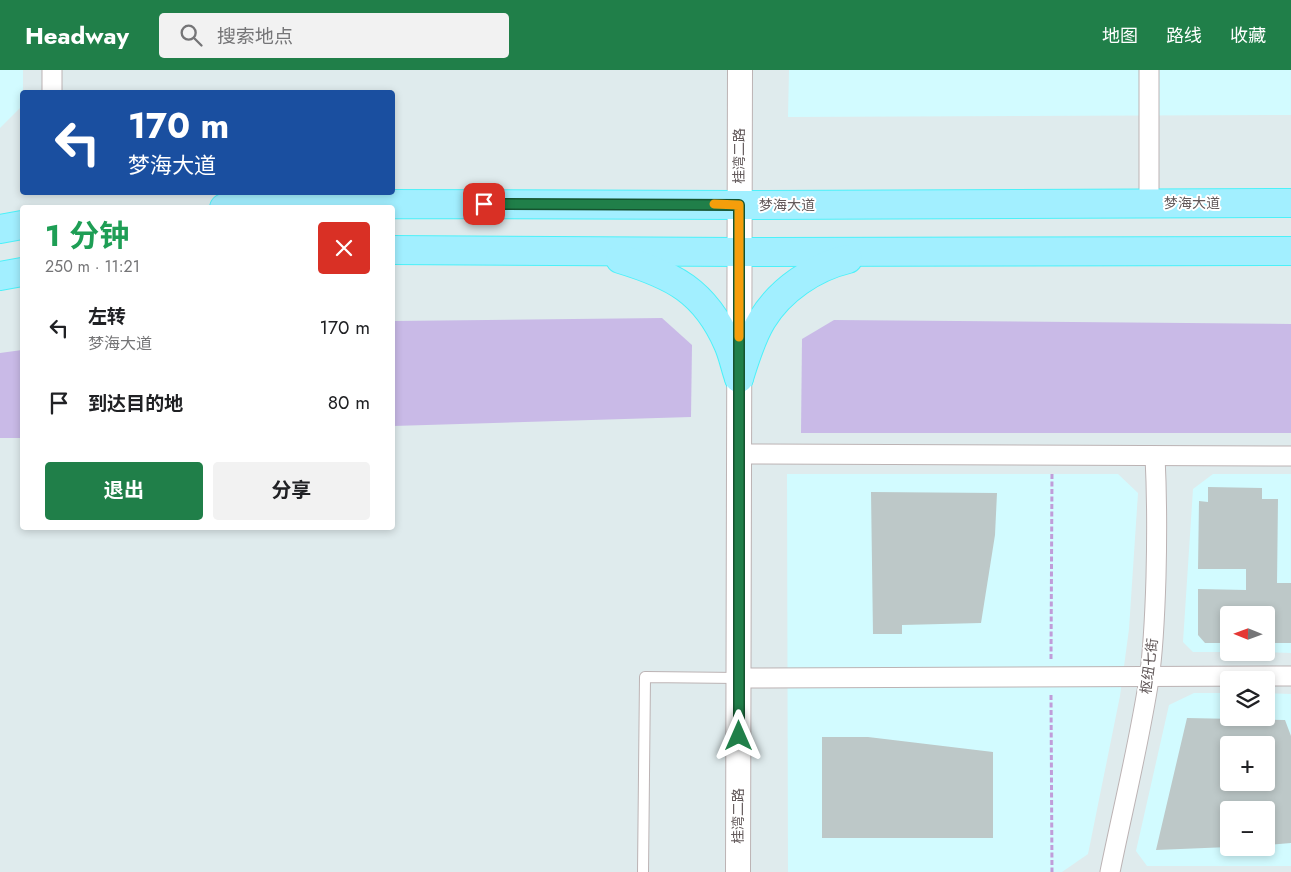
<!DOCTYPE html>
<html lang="zh">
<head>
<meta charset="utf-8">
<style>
	body { margin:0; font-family:Jost,"Noto Sans SC",sans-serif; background:#f2f2f2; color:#202124; height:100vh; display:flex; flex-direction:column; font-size:19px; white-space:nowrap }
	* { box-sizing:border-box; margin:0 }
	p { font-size:16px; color:#757577 }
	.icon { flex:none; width:28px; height:28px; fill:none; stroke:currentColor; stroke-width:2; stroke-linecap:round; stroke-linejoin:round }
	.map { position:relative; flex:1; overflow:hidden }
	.details { position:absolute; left:20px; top:135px; width:375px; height:325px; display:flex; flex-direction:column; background:#fff; border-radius:5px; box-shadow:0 2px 8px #0003 }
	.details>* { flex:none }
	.top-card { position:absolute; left:20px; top:20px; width:375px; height:105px; border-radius:5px; box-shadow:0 2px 8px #0003; background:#1a4fa0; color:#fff; overflow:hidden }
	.needle { width:32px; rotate:271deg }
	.tools { position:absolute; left:1220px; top:536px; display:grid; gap:10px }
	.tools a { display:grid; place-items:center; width:55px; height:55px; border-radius:5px; background:#fff; box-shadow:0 2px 8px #0003; font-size:25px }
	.pin { position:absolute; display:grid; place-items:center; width:42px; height:42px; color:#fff; margin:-21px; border-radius:10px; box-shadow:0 2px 8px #0006 }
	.me { position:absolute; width:55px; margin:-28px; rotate:0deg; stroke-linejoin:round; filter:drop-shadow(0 0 4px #0008) }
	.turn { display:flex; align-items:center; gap:18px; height:105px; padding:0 25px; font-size:22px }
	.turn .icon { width:65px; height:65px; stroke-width:2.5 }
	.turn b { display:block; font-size:35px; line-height:42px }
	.round { display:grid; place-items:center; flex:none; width:52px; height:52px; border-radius:5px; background:#f2f2f2 }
	.overview { display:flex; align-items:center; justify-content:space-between; height:85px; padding:0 25px }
	h1 { font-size:30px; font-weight:700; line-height:38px; color:#1e9e55 }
	.action { display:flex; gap:10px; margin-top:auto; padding:10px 25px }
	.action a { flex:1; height:58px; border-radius:5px; background:#207f49; color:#fff; font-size:20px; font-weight:700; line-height:58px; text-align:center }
	.action a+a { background:#f2f2f2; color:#202124 }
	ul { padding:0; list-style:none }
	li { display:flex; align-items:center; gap:15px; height:75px; padding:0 25px }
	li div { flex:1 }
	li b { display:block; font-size:19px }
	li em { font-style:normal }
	header { display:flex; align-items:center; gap:30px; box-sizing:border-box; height:70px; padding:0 25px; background:#207f49; color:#fff }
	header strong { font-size:24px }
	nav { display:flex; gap:28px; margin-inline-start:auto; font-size:18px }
	.search { width:350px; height:45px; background:#f2f2f2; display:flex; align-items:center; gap:12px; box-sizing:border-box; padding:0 18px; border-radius:5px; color:#757577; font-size:19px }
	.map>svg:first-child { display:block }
	.commercial { fill:#d2fbff; fill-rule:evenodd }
	.green { fill:#c9bae7 }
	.building { fill:#bdc8c8; fill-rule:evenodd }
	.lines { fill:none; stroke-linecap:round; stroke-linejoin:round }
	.service-casing { stroke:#bcb3b4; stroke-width:12 }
	.minor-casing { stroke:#bcb3b4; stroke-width:21 }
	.tertiary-casing { stroke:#bcb3b4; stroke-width:26 }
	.primary-casing { stroke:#4cf1f9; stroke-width:30 }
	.path { stroke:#c09cd9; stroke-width:3; stroke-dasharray:5 2.5; stroke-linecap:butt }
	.service { stroke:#fff; stroke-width:10 }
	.minor { stroke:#fff; stroke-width:19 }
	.tertiary { stroke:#fff; stroke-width:24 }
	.primary { stroke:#a2efff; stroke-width:28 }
	.route-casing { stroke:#15532f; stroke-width:12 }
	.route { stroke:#207f49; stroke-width:9 }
	.slow { stroke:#f59e0b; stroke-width:9 }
	.labels { text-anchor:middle; stroke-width:4; stroke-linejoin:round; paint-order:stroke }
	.street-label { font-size:14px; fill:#62595a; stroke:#fff }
</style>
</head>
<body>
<header>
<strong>Headway</strong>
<div class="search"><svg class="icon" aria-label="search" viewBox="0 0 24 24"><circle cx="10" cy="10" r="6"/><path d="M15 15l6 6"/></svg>搜索地点</div>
<nav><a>地图</a><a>路线</a><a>收藏</a></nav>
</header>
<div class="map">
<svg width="1291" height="802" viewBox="0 0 1291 802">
	<rect width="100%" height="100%" fill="#dfebed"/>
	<g class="commercial">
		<path d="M0,0H23V22L22,36L0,58Z"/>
		<path d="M789,0H1291V45L788,47Z"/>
		<path d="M787,404H1118L1138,423L1129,559L1120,626L1088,784L1062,802H788Z"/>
		<path d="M1213,404H1291V583L1266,582V545H1229V582H1193L1183,572L1193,419Z"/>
		<path d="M1194,623H1229V648H1266V623L1291,624V796H1147L1136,781L1169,635ZM1229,675H1266V712H1229ZM1229,740H1266V778H1229Z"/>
	</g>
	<g class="green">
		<path d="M662,248L692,275L691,347L393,356V251Z"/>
		<path d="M834,250L1291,254V363H801L802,269Z"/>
		<path d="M22,280V368H0V283Z"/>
	</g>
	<g class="building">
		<path d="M1208,417L1262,418V429H1278L1277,513H1291V573H1266V545H1229V573H1205L1198,565V519L1246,520V499H1198L1199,431L1208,432Z"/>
		<path d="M871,422L997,423L995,465L981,553L902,555V564H873Z"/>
		<path d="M1187,648L1285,650L1291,666V773L1266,775V740H1229V777L1156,780ZM1229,675H1266V712H1229Z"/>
		<path d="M822,667H868L993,682V768H822Z"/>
	</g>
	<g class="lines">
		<g class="service-casing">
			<path id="service" d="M643,802L645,607L738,608"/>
		</g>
		<g class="minor-casing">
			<g id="minor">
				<path d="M52,0V22"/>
				<path d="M1149,0V133"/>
				<path d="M739,384L1291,386"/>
				<path d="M739,608L1291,606"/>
				<path d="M1110,802C1123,738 1139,674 1149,609C1154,575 1155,541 1156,507C1157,467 1157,426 1155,386"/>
			</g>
		</g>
		<g class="tertiary-casing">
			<path id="tertiary" d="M738,802L740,0"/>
		</g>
		<g class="primary-casing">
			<g id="primary">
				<path d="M224,138L385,134L739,135L1291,133"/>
				<path d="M0,159L22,155"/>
				<path d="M392,180L739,182L1291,181"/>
				<path d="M620,189C673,205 705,221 728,274C733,285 735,297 739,308"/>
				<path d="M0,206L22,202"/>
				<path d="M739,308C745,289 751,268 762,250C780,220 814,197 848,189"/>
			</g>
		</g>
		<g class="path">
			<path d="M1051,589L1052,403"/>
			<path d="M1051,625L1052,802"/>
		</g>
		<use href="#service" class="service"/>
		<use href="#minor" class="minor"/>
		<use href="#tertiary" class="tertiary"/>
		<use href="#primary" class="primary"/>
	</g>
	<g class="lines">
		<g class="route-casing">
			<path id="route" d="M484,134L739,135V666"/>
		</g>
		<use href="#route" class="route"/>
		<path class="slow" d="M714,134L739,135V267"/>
	</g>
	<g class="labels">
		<g class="street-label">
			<text transform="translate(739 86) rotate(-90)" y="5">桂湾二路</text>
			<text x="1192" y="138">梦海大道</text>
			<text x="787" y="140">梦海大道</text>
			<text transform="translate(1149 596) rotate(-83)" y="5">枢纽七街</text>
			<text transform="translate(738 746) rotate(-90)" y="5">桂湾二路</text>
		</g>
	</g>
</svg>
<div class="tools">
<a><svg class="needle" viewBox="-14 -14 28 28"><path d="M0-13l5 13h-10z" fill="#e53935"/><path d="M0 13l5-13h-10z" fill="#757577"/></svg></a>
<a><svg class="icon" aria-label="layers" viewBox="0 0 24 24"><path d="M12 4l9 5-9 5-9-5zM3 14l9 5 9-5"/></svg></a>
<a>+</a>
<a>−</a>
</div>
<div class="pin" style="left:484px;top:134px;background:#d93025"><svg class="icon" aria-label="arrive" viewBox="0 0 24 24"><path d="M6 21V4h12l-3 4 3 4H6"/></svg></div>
<svg class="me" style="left:739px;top:666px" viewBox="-20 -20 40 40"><path d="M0-17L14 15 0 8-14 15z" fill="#207f49" stroke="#fff" stroke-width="4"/></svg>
<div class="top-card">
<div class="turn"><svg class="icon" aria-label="left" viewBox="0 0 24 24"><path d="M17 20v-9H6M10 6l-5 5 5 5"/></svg><div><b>170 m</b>梦海大道</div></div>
</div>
<section class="details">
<div class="overview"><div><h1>1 分钟</h1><p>250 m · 11:21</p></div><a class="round" style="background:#d93025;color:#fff"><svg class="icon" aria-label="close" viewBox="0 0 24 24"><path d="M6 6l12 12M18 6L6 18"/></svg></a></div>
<ul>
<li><svg class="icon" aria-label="left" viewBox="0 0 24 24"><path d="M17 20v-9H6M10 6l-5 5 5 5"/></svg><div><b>左转</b><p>梦海大道</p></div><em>170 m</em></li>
<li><svg class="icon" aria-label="arrive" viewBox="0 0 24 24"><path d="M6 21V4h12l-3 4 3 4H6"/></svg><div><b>到达目的地</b></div><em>80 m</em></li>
</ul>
<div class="action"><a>退出</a><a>分享</a></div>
</section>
</div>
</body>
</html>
